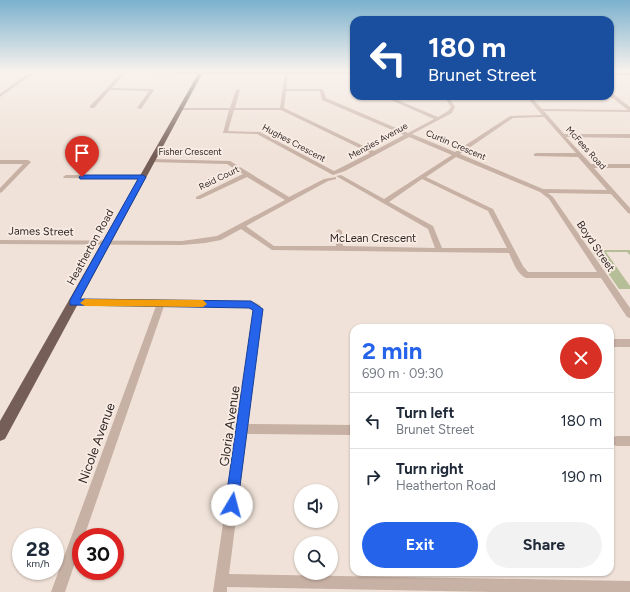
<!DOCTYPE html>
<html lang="en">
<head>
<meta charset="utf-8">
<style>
	body { margin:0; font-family:Figtree,sans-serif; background:#f2f2f3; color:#1f2937; height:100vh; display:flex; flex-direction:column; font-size:15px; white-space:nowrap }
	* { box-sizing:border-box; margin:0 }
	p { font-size:13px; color:#747a83 }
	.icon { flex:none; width:22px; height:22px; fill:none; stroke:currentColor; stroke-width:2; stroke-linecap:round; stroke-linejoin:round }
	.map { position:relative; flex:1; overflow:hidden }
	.panel { position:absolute; left:350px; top:324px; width:264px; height:252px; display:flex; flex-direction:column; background:#fff; border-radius:12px; box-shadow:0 1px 3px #0004 }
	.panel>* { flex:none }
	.hud { position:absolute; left:350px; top:16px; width:264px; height:84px; border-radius:12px; box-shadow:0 1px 3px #0004; background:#1a4fa0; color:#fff; overflow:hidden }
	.fabs { position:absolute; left:294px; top:484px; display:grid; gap:8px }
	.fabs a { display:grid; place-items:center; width:44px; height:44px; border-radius:50%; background:#fff; box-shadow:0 1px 3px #0004; font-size:20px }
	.speed { position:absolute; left:12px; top:528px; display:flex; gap:8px; font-size:20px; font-weight:700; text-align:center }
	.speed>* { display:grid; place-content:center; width:52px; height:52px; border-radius:50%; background:#fff; box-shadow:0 1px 3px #0004; line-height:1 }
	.speed small { font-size:10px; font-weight:400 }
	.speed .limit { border:6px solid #d22; background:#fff; color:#111 }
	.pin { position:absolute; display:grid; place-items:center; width:34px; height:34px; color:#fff; margin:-41px -17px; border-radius:50% 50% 50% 0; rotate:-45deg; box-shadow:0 0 4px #0007 }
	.pin .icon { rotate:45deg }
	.me { position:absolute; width:44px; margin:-22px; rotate:8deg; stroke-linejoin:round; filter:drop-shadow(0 0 3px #0008) }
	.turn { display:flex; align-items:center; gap:14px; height:84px; padding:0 12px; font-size:18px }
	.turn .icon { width:52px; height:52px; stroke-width:2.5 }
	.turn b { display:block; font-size:28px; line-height:34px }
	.round { display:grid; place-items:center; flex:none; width:42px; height:42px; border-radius:21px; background:#f2f2f3 }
	.head { display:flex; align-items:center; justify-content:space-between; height:68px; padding:0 12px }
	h1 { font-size:24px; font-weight:700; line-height:30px; color:#2563eb }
	.action { display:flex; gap:8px; margin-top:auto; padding:8px 12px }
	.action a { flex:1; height:46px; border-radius:24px; background:#2563eb; color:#fff; font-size:16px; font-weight:700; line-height:46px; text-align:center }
	.action a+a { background:#f2f2f3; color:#1f2937 }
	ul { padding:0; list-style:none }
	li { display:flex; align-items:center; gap:12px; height:56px; padding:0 12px; border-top:1px solid #e0e1e3 }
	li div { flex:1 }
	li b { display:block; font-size:15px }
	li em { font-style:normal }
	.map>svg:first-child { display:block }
	.green { fill:#b6be98 }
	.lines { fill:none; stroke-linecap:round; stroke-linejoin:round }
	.minor { fill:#c7b0a4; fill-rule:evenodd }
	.major { fill:#755e57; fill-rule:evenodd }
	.route { fill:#2563eb; stroke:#184099 }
	.slow { fill:#f59e0b }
	.labels { text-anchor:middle; stroke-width:3.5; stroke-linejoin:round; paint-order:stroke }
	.far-street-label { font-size:9px; fill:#332826; stroke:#f8ece4 }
	.street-label { font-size:11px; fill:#332826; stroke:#f8ece4 }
	.near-street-label { font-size:13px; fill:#332826; stroke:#f8ece4 }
</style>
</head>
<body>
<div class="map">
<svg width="630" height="592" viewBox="0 0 630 592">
	<rect width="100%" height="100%" fill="#f0e2d8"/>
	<path class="green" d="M592,250H630V255L627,252H606L630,286V289H619Z"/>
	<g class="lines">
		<g class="minor">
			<path d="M30,72H35L0,97V94Z"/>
			<path d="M122,72H126L112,88L152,89L154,90L141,109L137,108L149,91L110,90L94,108H90V106Z"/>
			<path d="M285,72L288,73L286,89H323L326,98L408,133L434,119L382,96H388L438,117L448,111L451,107L444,96H448L455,107L452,113L412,134L455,152L510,116L542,115L526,96H530L542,109L628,110L610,96V93H612L630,107V112L544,111L564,134H630V138L566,137L591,164H630V168H594L630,208V214L628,213L611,194L548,193L553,197L630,308V318L627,317L601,278H526C517,274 513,262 509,253L272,250L241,229L221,240L205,243L182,245L0,244V240L182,241L217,236L285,200L247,177L200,199H196V197L243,174L227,164L150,162V160L152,159L230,161L289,197L324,179L336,177V179L328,181L246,226L274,246H336V231L339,229L342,231L343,246L435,248L428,229L336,176L341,175L384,199L452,155L409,137L345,171L333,175L257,134L223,133L229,110H181L179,109L181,108H230L236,90L238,89L240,90L235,108H280ZM286,91H320L322,100L404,135L374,151L284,108ZM234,110H281L370,153L334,171L260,132L228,131ZM544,117L576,153H536L534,154V156L578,157L607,190L543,189L460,154L513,118ZM456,157L540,192L549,199L597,272H528L523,266L493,209L426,177ZM422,179L488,211L507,248H442L433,226L389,202Z"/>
			<path d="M0,160H28L31,162L2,192L0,193V188L23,164H0Z"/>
			<path d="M66,175H143L146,177L143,179L64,178L63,177Z"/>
			<path d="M73,299L254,302L260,305L262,311L248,424L354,425V435L247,434L229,574L630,581V592H494L227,587V592H213L254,311L253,309L250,307L164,306L84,537H81V545L65,592H51L156,306L73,305L70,304L69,302L70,300Z"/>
			<rect x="610" y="339" width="20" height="8"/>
			<path d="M617,436H630V446H617L613,445L612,441L613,437Z"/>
		</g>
		<g class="major">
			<path d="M114,72H354V74H202L5,439L0,441V421L198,74Z"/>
			<rect x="610" y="73" width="20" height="2"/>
		</g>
	</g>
	<linearGradient id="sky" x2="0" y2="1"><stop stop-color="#7bb1ce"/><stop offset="0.46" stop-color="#f8f2ed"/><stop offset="1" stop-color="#f8f2ed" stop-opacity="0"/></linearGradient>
	<rect width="630" height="155" fill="url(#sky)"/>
	<path class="route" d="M82,175H143L146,177L80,299L251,301L263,309L237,509L232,511L227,509L225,505L253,310L249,308L70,305V300L138,179H80L79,177Z"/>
	<path class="slow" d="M85,299L203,300L207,304L203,307L85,306L80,303Z"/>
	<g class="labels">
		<g class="far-street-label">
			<text transform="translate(378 141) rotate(-29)" y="3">Menzies Avenue</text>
			<text transform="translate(294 143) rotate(28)" y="3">Hughes Crescent</text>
			<text transform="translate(456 145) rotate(23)" y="3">Curtin Crescent</text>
			<text transform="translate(586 148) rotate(48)" y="3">McFees Road</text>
			<text x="190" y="155">Fisher Crescent</text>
			<text transform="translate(219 178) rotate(-26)" y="3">Reid Court</text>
		</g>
		<g class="street-label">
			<text transform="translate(41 231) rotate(1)" y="4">James Street</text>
			<text x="373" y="242">McLean Crescent</text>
			<text transform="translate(596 246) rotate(56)" y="4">Boyd Street</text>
			<text transform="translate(90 247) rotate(-61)" y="4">Heatherton Road</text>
		</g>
		<g class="near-street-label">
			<text transform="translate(229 426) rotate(-82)" y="5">Gloria Avenue</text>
			<text transform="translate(96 443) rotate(-70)" y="5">Nicole Avenue</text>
		</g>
	</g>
</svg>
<div class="fabs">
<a><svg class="icon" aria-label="sound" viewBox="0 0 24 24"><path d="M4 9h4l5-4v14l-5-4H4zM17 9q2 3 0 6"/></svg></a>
<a><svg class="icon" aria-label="search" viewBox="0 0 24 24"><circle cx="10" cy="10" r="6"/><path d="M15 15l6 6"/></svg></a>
</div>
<div class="speed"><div>28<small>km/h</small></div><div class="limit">30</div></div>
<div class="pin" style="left:82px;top:177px;background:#d93025"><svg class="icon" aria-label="arrive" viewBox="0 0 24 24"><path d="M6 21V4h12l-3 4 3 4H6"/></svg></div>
<svg class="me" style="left:232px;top:505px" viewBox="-20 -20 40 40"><circle r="19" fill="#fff"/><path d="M0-13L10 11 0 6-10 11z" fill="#2563eb"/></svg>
<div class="hud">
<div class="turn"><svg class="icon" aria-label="left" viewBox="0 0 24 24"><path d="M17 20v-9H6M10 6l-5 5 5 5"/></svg><div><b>180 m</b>Brunet Street</div></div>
</div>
<section class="panel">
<div class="head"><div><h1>2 min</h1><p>690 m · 09:30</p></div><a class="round" style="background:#d93025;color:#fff"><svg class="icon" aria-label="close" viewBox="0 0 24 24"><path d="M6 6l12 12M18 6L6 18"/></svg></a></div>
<ul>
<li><svg class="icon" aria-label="left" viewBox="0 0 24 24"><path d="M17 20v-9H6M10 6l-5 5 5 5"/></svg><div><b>Turn left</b><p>Brunet Street</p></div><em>180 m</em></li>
<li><svg class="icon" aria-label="right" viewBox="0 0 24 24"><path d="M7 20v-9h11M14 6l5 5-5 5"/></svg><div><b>Turn right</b><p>Heatherton Road</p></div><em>190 m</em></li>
</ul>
<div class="action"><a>Exit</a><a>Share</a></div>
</section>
</div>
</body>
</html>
